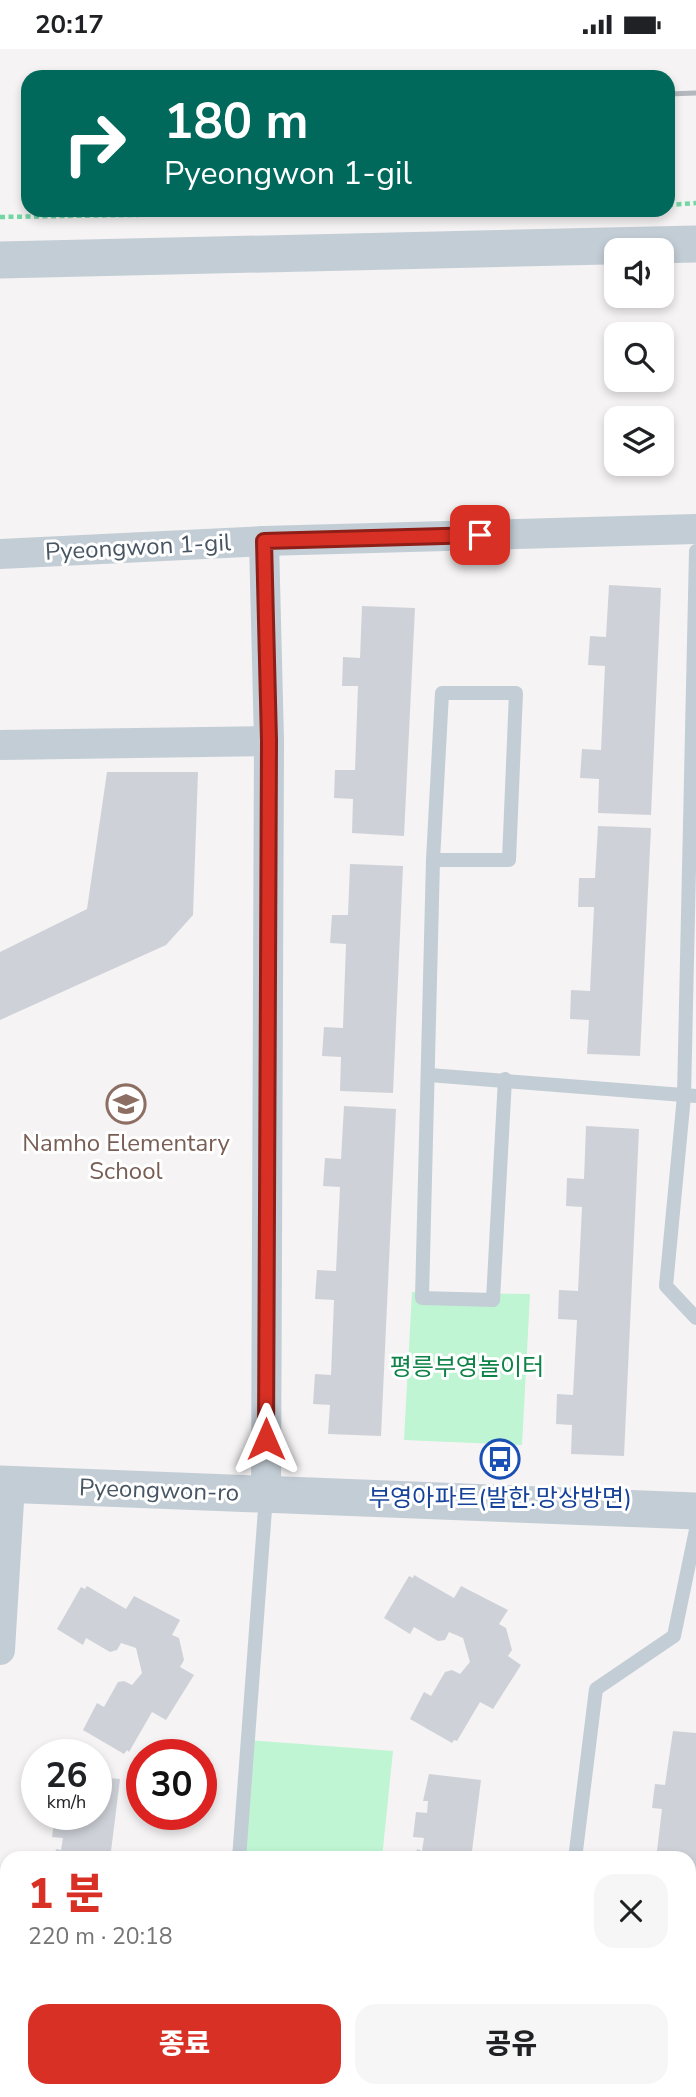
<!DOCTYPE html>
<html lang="ko">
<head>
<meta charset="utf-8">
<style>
	body { margin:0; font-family:"Nunito Sans","Noto Sans KR",sans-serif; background:#f6f6f6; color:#202124; height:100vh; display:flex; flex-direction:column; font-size:26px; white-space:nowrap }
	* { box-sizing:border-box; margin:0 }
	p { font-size:23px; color:#757577 }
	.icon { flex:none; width:38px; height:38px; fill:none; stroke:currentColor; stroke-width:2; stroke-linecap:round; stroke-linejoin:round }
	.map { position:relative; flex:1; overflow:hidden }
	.details { position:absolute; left:0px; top:1802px; width:696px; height:247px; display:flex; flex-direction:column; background:#fff; border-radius:21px 21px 0 0; box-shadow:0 4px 10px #0003 }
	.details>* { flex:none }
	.top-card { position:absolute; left:21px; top:21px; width:654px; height:147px; border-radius:21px; box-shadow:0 4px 10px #0003; background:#00695c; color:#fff; overflow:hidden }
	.tools { position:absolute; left:604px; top:189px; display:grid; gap:14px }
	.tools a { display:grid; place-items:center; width:70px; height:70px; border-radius:14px; background:#fff; box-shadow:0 4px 10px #0003; font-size:35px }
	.speed { position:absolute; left:21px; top:1690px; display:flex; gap:14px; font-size:35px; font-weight:700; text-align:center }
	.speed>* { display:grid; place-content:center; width:91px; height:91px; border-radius:50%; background:#fff; box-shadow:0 4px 10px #0003; line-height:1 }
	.speed small { font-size:18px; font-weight:400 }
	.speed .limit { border:10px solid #d22; background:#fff; color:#111 }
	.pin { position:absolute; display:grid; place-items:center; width:60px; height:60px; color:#fff; margin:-30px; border-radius:14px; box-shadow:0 4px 10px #0006 }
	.me { position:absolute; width:77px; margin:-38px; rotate:0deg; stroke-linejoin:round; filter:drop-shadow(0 0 5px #0008) }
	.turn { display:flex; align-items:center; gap:24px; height:147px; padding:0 28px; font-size:32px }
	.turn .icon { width:91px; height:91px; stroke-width:2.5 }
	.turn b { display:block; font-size:49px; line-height:60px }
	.round { display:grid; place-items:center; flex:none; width:74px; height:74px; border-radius:21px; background:#f6f6f6 }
	.overview { display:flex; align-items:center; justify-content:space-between; height:119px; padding:0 28px }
	h1 { font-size:42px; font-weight:800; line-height:52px; color:#d93025 }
	.cta { display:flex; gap:14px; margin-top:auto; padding:14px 28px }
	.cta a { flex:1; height:80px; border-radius:21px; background:#d93025; color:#fff; font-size:28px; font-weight:800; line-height:80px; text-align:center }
	.cta a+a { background:#f6f6f6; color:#202124 }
	.status { display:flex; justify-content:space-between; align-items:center; height:49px; padding:0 35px; background:#fff; direction:ltr }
	.status svg { height:19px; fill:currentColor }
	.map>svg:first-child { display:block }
	.green { fill:#bff5d3 }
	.building { fill:#ced2d8 }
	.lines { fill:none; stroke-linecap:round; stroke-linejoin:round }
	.path { stroke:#73d7a4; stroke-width:4.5; stroke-dasharray:5 3.5; stroke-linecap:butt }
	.service { stroke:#c3cdd5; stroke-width:14 }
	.minor { stroke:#c3cdd5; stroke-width:30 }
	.tertiary { stroke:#c3cdd5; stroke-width:37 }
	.rail { stroke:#b4b8be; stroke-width:5 }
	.route-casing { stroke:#8d1f18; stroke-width:18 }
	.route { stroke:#d93025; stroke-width:12 }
	.labels { text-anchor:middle; stroke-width:6; stroke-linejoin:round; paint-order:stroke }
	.street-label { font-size:24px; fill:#485663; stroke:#fff }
	.education-label { font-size:24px; fill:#785e54; stroke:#fff }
	.park-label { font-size:24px; fill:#0e8247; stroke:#fff }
	.transit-label { font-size:24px; fill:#164399; stroke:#fff }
</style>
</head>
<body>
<div class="status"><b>20:17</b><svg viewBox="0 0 49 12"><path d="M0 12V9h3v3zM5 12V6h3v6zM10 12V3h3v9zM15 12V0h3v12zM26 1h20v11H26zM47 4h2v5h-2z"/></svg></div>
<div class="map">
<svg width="696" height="2048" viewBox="0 0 696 2048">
	<rect width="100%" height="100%" fill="#f5f3f3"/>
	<g class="green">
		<path d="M412,1243L530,1245L522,1396L404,1391Z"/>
		<path d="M249,1691L393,1702L382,1809L239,1810Z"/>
		<path d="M0,1959L7,1972V2042H32V2048H0Z"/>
	</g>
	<g class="building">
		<path d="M609,536L661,539L651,766L598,764L599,730L580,729L582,700L601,701L605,617L588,616L590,587L606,588Z"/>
		<path d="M362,557L415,559L404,787L352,784L353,750L334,749L335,721H355L358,637H342L343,608L360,609Z"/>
		<path d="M107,723H198L193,866L166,896L0,971V903L87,860Z"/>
		<path d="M598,777L651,779L640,1007L587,1005L589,971L570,970L571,941L590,942L594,858H578L579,829H595Z"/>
		<path d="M350,815L403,817L393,1044L340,1042L341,1008L322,1007L324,978L343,979L346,895L330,894L332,866H348Z"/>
		<path d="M344,1057L396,1060L381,1387L328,1385L330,1356L313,1355L315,1325L331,1326L334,1251L315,1250L317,1221L336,1222L340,1138L323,1137L325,1109L341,1110Z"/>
		<path d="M586,1077L639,1080L624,1407L571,1405L572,1376L556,1375L557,1345L573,1346L577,1271L558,1270L559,1241L578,1242L582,1158L566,1157L567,1129L584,1130Z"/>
		<path d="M414,1526L454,1549L461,1537L508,1561L499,1575L506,1579L512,1601L508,1607L521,1616L493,1660L480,1653L457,1692L454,1691L452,1694L410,1670L424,1643L431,1647L445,1623L452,1621L460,1625L470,1613L463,1589L449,1583L445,1591L438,1592L414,1578L410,1585L384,1569L409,1527L413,1529Z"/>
		<path d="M87,1537L126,1560L134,1547L180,1571L172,1586L179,1589L184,1611L180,1618L194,1626L166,1671L152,1663L129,1703L127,1701L124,1705L83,1681L97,1654L104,1658L118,1633L124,1632L132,1636L142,1624L136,1599L121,1594L117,1601L110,1603L86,1589L83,1596L57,1580L81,1538L85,1540Z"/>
		<path d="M673,1682L696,1684V1941L690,1940V1810H656L662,1760L652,1759L655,1735L665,1736Z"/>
		<path d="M429,1725L481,1731L471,1810H415L417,1800L422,1802L424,1789L413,1788L416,1763L427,1764L428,1752H423Z"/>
		<path d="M96,1728L120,1730L110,1810H54L56,1800L61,1801L63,1789L52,1788L55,1766H96Z"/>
		<path d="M115,2042H168L167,2048H115Z"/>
	</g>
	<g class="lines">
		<g class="path">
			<path d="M668,156L696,154"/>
			<path d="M0,168L452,161"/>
		</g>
		<g class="service">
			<path d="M696,502L684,1047L666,1237L696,1269"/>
			<path d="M433,811H509L516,644H442L433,811L422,1249L493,1251L505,1030"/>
			<path d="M429,1026L696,1047"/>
			<path d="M239,1810L266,1447"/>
			<path d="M575,1810L596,1640L674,1587L696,1481"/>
			<path d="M546,2048L547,2042"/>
		</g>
		<g class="minor">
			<path d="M264,492L269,692L266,1446"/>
			<path d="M0,505L264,492L696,480"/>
			<path d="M0,696L269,692"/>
			<path d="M0,1601L10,1435"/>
			<path d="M0,1854L7,1896"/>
			<path d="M49,2042L50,2048"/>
		</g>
		<g class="tertiary">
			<path d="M0,211L696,195"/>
			<path d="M0,1435L696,1462"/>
		</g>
		<path class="rail" d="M668,45L696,44"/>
	</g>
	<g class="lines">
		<g class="route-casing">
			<path id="route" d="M266,1390L269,692L264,492L480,486"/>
		</g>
		<use href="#route" class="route"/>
	</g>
	<defs>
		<g id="school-ring" transform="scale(2.0125)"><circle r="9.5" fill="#fff" stroke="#8d6e63" stroke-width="1.5"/><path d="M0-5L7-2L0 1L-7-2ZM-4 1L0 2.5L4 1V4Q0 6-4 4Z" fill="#8d6e63"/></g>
		<g id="bus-ring" transform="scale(2.0125)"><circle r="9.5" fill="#fff" stroke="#1a4fb4" stroke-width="1.5"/><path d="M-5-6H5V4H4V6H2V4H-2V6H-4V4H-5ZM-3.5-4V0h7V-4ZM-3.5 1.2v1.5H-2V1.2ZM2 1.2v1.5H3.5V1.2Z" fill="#1a4fb4"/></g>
	</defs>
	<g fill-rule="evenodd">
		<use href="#school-ring" x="126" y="1055"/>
		<use href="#bus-ring" x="500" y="1410"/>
	</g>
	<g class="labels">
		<g class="street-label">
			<text transform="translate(138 498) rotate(-3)" y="8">Pyeongwon 1-gil</text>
			<text transform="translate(159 1441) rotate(2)" y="8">Pyeongwon-ro</text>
		</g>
		<g class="education-label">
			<text x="126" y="1102">Namho Elementary<tspan x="126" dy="28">School</tspan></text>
		</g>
		<g class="park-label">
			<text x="467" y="1326">평릉부영놀이터</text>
		</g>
		<g class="transit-label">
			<text x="500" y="1457">부영아파트(발한.망상방면)</text>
		</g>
	</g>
</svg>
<div class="tools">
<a><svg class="icon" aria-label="sound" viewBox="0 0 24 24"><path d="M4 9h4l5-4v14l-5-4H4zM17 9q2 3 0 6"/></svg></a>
<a><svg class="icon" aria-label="search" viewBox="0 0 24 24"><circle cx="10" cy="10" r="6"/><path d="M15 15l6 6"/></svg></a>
<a><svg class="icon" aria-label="layers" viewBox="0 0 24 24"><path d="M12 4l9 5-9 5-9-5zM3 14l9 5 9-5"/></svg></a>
</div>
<div class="speed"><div>26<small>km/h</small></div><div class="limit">30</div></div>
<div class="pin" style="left:480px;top:486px;background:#d93025"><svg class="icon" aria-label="arrive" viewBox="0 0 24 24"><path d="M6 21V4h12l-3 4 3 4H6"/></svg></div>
<svg class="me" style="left:266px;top:1390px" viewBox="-20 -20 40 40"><path d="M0-17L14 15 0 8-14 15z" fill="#d93025" stroke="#fff" stroke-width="4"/></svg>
<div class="top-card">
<div class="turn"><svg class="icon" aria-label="right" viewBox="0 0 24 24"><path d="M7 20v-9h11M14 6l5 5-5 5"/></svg><div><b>180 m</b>Pyeongwon 1-gil</div></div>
</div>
<section class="details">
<div class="overview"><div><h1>1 분</h1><p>220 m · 20:18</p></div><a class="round"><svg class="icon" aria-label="close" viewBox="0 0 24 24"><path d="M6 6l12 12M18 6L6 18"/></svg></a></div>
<div class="cta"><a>종료</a><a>공유</a></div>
</section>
</div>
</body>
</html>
